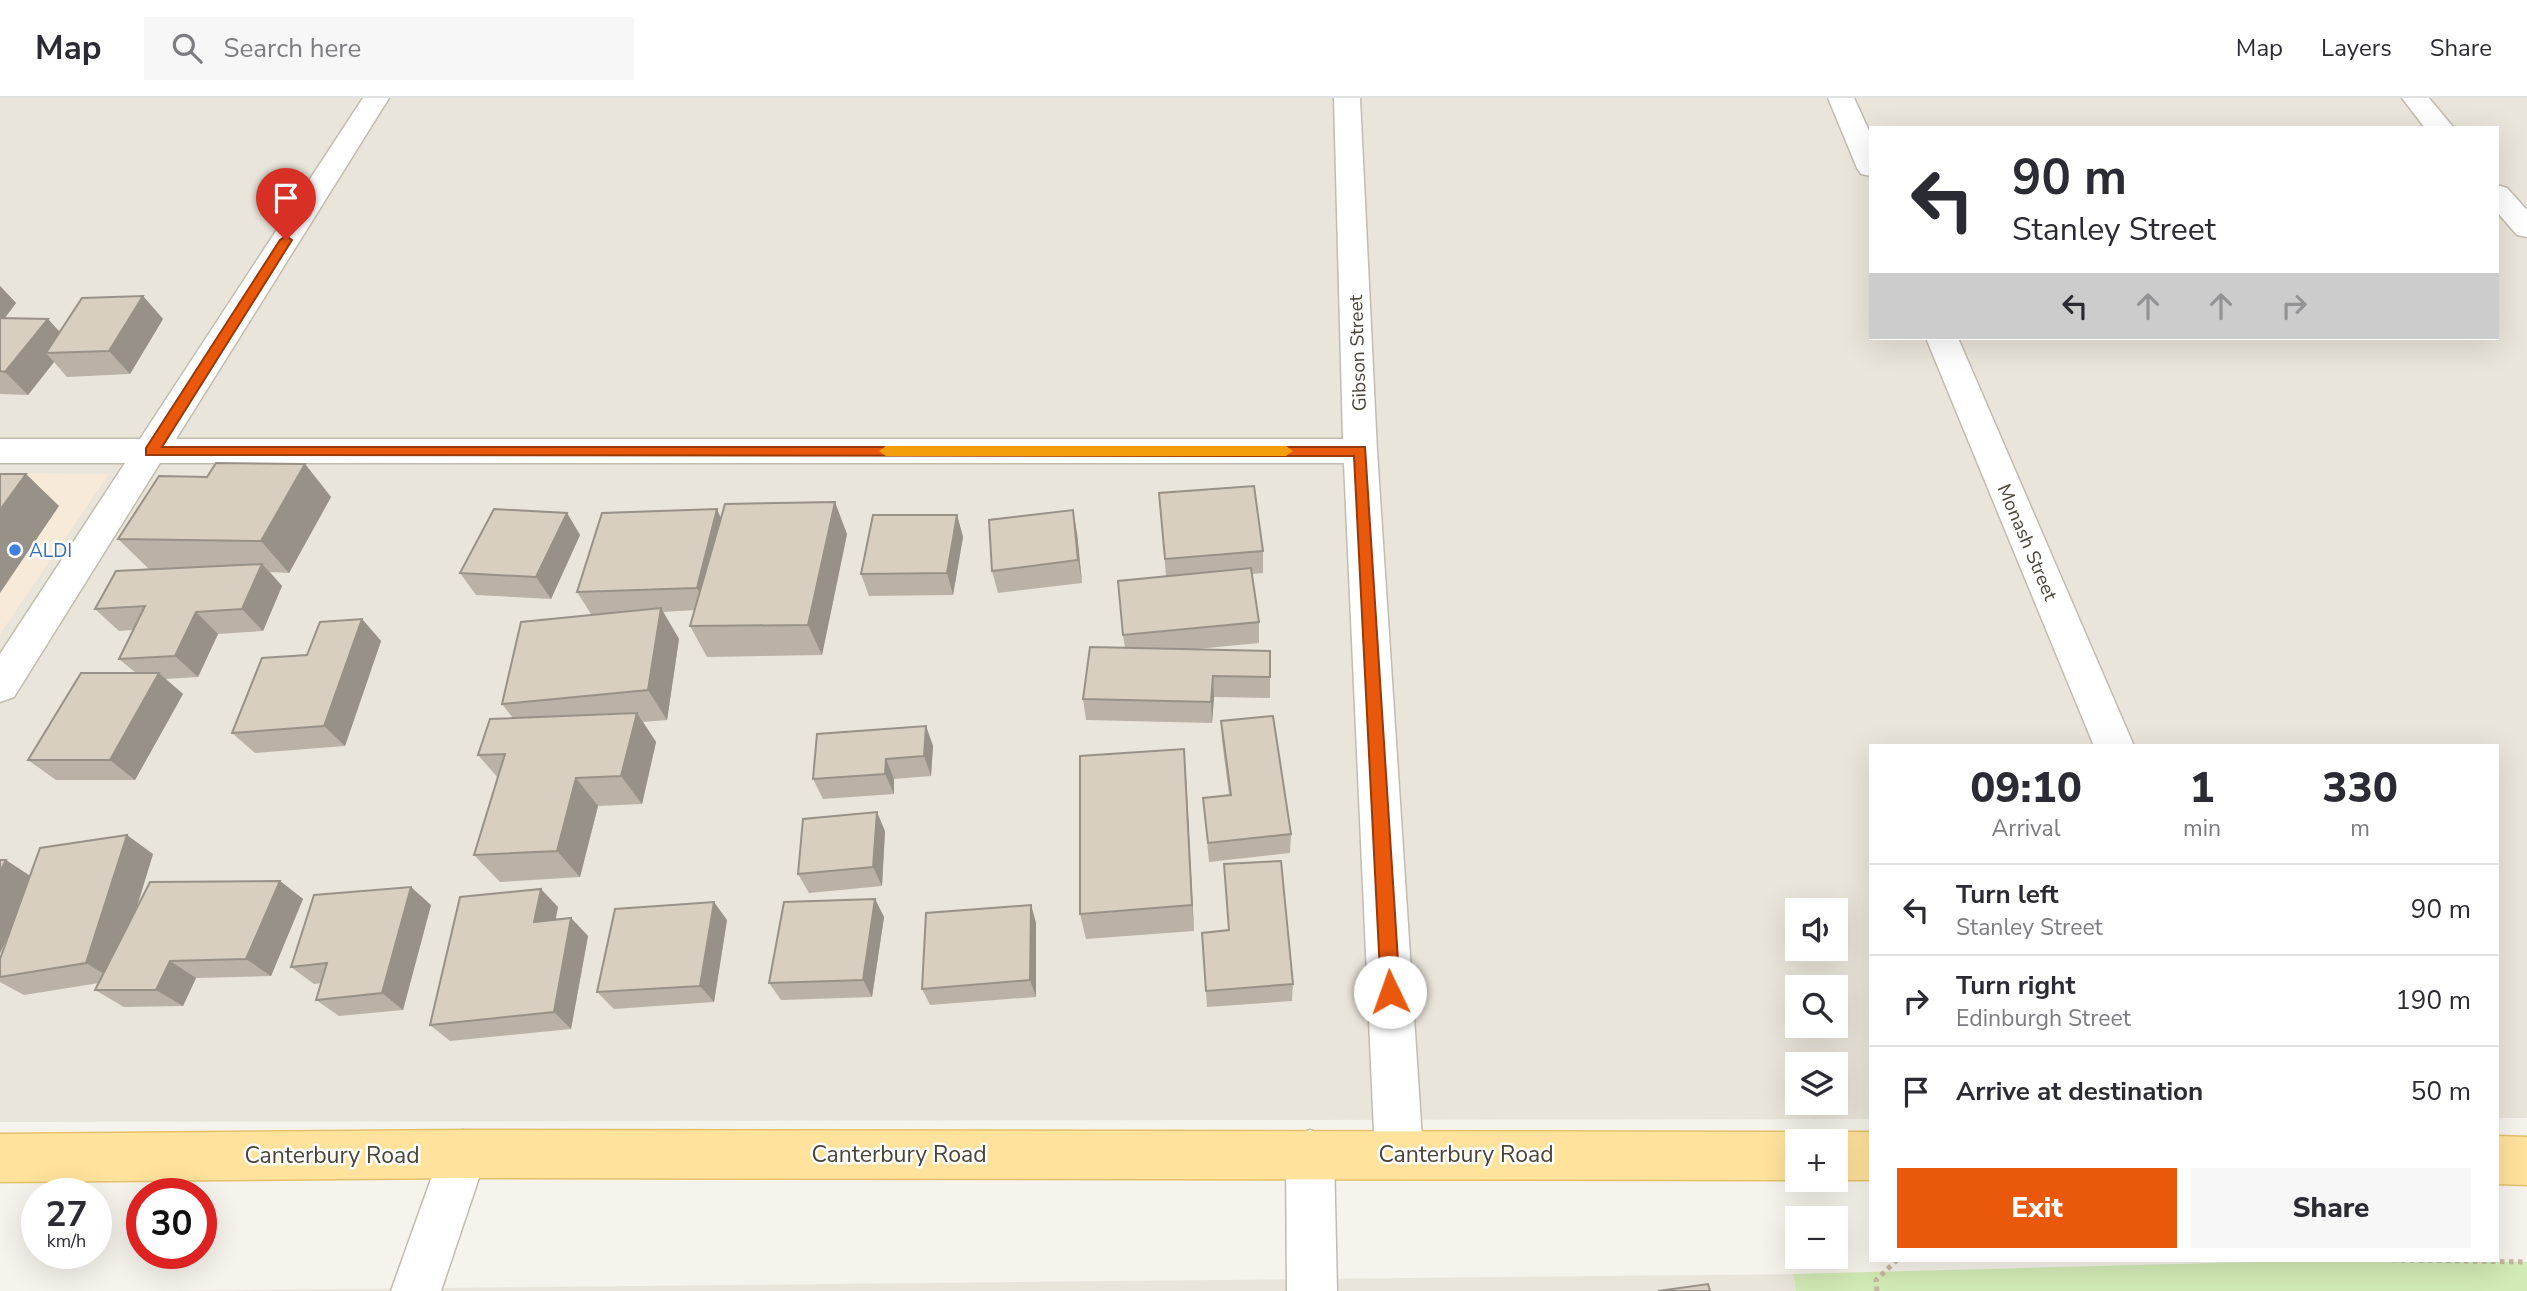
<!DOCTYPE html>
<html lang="en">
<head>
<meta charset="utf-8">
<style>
	body { margin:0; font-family:"Nunito Sans",sans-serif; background:#f7f7f7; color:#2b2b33; height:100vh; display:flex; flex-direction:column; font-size:26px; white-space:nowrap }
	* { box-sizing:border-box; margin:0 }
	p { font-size:23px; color:#7c7c81 }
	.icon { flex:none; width:38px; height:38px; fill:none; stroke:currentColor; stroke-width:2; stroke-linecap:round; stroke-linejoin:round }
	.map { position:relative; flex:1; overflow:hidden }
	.side { position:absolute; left:1869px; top:646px; width:630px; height:518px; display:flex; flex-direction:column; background:#fff; border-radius:0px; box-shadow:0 7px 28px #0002 }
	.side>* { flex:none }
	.top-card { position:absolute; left:1869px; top:28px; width:630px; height:214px; border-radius:0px; box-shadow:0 7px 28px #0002; background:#fff; color:#2b2b33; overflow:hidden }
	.tools { position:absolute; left:1785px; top:800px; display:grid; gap:14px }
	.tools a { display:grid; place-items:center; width:63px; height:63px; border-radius:0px; background:#fff; box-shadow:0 7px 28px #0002; font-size:35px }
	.speed { position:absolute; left:21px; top:1080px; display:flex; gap:14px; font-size:35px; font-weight:700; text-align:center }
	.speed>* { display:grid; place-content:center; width:91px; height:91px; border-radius:50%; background:#fff; box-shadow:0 7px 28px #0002; line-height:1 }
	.speed small { font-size:18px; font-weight:400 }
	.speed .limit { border:10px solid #d22; background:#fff; color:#111 }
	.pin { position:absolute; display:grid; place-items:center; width:60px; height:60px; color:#fff; margin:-72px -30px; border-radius:50% 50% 50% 0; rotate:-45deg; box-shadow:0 0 7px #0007 }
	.pin .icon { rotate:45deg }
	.me { position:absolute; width:77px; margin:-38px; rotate:357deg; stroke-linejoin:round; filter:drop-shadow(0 0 5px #0008) }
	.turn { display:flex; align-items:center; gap:24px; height:147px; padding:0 28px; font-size:32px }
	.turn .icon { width:91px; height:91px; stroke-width:2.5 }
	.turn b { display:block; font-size:49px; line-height:60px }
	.lanes { display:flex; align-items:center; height:66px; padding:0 28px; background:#0003; justify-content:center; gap:35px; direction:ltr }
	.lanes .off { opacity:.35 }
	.eta { display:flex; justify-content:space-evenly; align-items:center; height:119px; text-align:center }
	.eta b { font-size:42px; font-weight:800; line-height:49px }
	.action { display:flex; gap:14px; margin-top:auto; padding:14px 28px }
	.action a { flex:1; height:80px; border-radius:0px; background:#ea580c; color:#fff; font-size:28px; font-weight:800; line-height:80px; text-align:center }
	.action a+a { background:#f7f7f7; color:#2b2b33 }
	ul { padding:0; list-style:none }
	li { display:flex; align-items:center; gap:21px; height:91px; padding:0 28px; border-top:2px solid #e1e1e2 }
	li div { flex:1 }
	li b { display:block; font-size:26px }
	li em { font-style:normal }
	header { display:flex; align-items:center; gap:42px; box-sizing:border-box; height:98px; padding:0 35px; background:#fff; border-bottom:2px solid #e1e1e2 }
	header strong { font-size:33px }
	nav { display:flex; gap:38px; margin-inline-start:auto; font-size:24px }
	.search { width:490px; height:63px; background:#f7f7f7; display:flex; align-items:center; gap:18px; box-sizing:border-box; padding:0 24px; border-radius:0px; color:#7c7c81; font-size:26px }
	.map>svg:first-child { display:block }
	.residential { fill:#eae5da; fill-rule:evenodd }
	.commercial { fill:#f7ead8 }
	.green { fill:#d2eab5 }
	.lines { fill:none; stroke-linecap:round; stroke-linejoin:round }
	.minor-casing { stroke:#c2bbae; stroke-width:3 }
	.major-casing { stroke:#e6c16a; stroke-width:3 }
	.path { stroke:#c4b79f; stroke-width:5; stroke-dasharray:4.5 4.5; stroke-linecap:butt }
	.minor { fill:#fff; fill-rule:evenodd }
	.major { fill:#ffe39c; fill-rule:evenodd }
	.wall { fill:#bab2a6 }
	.shaded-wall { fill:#979187 }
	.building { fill:#d8cfc1; stroke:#979187; stroke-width:2 }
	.route { fill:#ea580c; stroke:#983908; stroke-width:2 }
	.slow { fill:#f59e0b }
	.shop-dot { fill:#3f7fe0; stroke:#fff; stroke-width:2.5 }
	.labels { text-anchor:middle; stroke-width:5; stroke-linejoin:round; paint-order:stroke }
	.street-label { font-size:19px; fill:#4b4439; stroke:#fff }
	.shop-label { font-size:19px; fill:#366cbe; stroke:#fff; text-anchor:start }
	.near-street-label { font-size:23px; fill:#4b4439; stroke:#fff }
</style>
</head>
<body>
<header>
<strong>Map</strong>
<div class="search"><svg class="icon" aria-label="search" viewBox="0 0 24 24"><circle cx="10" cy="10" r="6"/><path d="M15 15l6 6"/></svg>Search here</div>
<nav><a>Map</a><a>Layers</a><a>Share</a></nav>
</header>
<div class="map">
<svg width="2527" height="1193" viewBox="0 0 2527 1193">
	<rect width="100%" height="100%" fill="#f6f3ec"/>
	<g class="residential">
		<path d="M0,0H2527V1020H2497V648H1871V1021L0,1024ZM1871,30H2497V240H1871ZM1797,812H1836V850H1797ZM1797,889H1836V928H1797ZM1797,966H1836V1004H1797Z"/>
		<path d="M1793,1176L1796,1193H149Z"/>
	</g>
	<path class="commercial" d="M0,375L109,376L0,536Z"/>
	<path class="green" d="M2328,1162L2527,1164V1193H1796L1793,1176Z"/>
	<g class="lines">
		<g class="minor-casing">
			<g id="minor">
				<path d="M363,0H389L176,341H1343L1334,0H1360L1377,353L1423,1056L1416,1073L1399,1080L1382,1073L1375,1056L1344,365H160L14,599L0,604V556L125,365H0V341H140Z"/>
				<path d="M1828,0H1854L1871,37V78L1861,76L1857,70Z"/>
				<path d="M2402,0H2429L2454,30H2425Z"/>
				<path d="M2497,87L2507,90L2527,112V139L2517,137L2497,114Z"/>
				<path d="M1926,240H1958L2134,648H2094Z"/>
				<path d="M463,1032L480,1039L487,1056L441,1193H391L446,1039Z"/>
				<path d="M1310,1032L1327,1039L1334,1056L1337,1193H1287L1286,1056L1293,1039Z"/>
			</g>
		</g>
		<g class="major-casing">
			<g id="major">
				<path d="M463,1032L1797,1034L1815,1043H1797V1082L463,1080L0,1084V1036Z"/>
				<path d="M1836,1034H1871V1082H1835L1836,1043H1818Z"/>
				<path d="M2497,1038L2527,1039V1087L2497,1086Z"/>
			</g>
		</g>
		<g class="path">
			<path d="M2392,1162L2527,1164"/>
			<path d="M1877,1193L1876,1182L1897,1162"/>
		</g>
		<use href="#minor" class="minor"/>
		<use href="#major" class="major"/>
	</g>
	<g class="wall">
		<path d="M0,188L16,205L5,220L60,234L143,198L163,221L130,276L67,279L54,264L28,297L0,296Z"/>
		<path d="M305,366L331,399L289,475L270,474L282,488L263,533L218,536L198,579L165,581L183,596L135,682H56L28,662L136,575L119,561L133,532L119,533L95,511L149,471L118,441L207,379Z"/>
		<path d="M1159,395L1263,453V475L1252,476L1259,524V545L1197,551L1270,553V600L1214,599L1212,625L1086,622L1083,601L1125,550L1123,537L1166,478Z"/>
		<path d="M567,415L580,437L551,501L476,497L460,475Z"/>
		<path d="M957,417L963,439L953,497L869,498L861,476Z"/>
		<path d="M721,420L847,436L822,557L707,559L690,528L695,512L663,514L679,541L667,622L643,624L656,644L642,706L598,708L580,779L500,784L474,757L498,680L478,657L513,620L502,606L604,516H591L577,494Z"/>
		<path d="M1077,435L1082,485L998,495L992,473Z"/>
		<path d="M362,521L381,543L345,648L255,655L232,635L307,557Z"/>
		<path d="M1221,623L1291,736L1290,755L1209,764L1203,700L1229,697L1222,643Z"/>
		<path d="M926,628L933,648L931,678L894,681V696L823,701L813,681Z"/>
		<path d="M1186,679L1194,833L1086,841L1080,816Z"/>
		<path d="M885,733L882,788L809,795L798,776Z"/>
		<path d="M153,756L137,809L280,783L303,801L271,878L196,880L183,908L124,909L95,892L99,885L24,897L0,884V861L9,835L0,855V762L30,778Z"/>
		<path d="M875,801L884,819L872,899L781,902L769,885Z"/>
		<path d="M431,807L403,912L339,918L316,902L321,885L314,886L291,869Z"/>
		<path d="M1031,807L1036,825V899L930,907L922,891Z"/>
		<path d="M558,809L555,822L571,820L588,838L571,931L450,943L430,927Z"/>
		<path d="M727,822L714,904L614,911L597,894Z"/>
		<path d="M1202,835L1293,886L1292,903L1207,909Z"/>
	</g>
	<g class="shaded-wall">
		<path d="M0,188L16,205L0,226Z"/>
		<path d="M143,198L163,221L130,276L109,253Z"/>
		<path d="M48,221L69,244L46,255L54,264L28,297L5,274Z"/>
		<path d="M305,366L331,399L289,475L261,443Z"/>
		<path d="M26,376L59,408L0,495V412Z"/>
		<path d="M835,404L847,436L822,557L808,527Z"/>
		<path d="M717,411L727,434L709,512L697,490Z"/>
		<path d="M1073,412L1077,435L1082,485L1078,462Z"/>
		<path d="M567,415L580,437L551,501L536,479Z"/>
		<path d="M957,417L963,439L953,497L947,475Z"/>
		<path d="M262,466L282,488L263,533L242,511Z"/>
		<path d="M661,510L679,541L667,622L648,592Z"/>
		<path d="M196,514L218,536L198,579L175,558Z"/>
		<path d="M362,521L381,543L345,648L324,628Z"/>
		<path d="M159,575L183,596L135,682L110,662Z"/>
		<path d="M1213,578L1214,599L1212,625L1211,604Z"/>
		<path d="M637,615L656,644L642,706L621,678Z"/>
		<path d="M926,628L933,648L931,678L924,658Z"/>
		<path d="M1184,651L1186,679L1194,833L1192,807Z"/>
		<path d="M886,661L894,681V696L885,676Z"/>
		<path d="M576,680L598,708L580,779L557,753Z"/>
		<path d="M877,714L885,733L882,788L873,769Z"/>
		<path d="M127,737L153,756L114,882L86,865Z"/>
		<path d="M6,762L35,781L0,855V774Z"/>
		<path d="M280,783L303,801L271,878L246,861Z"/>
		<path d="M411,789L431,807L403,912L382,895Z"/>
		<path d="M541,791L558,809L552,841L534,824Z"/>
		<path d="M875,801L884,819L872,899L863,882Z"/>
		<path d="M714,804L727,822L714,904L700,888Z"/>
		<path d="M1031,807L1036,825V899L1030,882Z"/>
		<path d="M571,820L588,838L571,931L554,914Z"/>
		<path d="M170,863L196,880L183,908L156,892Z"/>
	</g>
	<g class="building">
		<path d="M143,198L109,253L46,255L82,200Z"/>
		<path d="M0,220L48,221L5,274L0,273Z"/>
		<path d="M216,365L305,366L261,443L118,441L159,378L207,379Z"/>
		<path d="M0,376H26L0,412Z"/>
		<path d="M1254,388L1263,453L1165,461L1159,395Z"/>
		<path d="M835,404L808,527L690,528L725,406Z"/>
		<path d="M494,411L567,415L536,479L460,475Z"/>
		<path d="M717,411L697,490L577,494L602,415Z"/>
		<path d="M1073,412L1078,462L992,473L989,422Z"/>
		<path d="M873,417H957L947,475L861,476Z"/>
		<path d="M262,466L242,511L196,514L175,558L119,561L145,508L95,511L116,473Z"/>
		<path d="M1251,470L1259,524L1123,537L1118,483Z"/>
		<path d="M661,510L648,592L502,606L521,524Z"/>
		<path d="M362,521L324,628L232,635L262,560L307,557L320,524Z"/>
		<path d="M1090,549L1270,553V579L1213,578L1211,604L1083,601Z"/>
		<path d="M81,575H159L110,662H28Z"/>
		<path d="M637,615L621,678L576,680L557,753L474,757L505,656L478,657L490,621Z"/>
		<path d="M1273,618L1291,736L1208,745L1203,700L1231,697L1221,623Z"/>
		<path d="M926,628L924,658L886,661L885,676L813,681L817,636Z"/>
		<path d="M1184,651L1192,807L1080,816V658Z"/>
		<path d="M877,714L873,769L798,776L803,721Z"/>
		<path d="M127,737L86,865L0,879V861L40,750Z"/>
		<path d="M0,762H6L0,774Z"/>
		<path d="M1281,763L1293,886L1206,893L1202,835L1229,832L1224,766Z"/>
		<path d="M280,783L246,861L170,863L156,892H95L150,784Z"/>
		<path d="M411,789L382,895L316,902L327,865L291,869L314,797Z"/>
		<path d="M541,791L534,824L571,820L554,914L430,927L460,799Z"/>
		<path d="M875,801L863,882L769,885L784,804Z"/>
		<path d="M714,804L700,888L597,894L615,811Z"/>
		<path d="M1031,807L1030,882L922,891L926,815Z"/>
		<path d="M1708,1186L1710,1193H1658Z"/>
	</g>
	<path class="route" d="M286,138L292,142L162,349H1365L1400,894L1397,900L1390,902L1384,900L1381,894L1354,358L146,357V350L280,142Z"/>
	<path class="slow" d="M886,348H1286L1293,353L1286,358H886L879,353Z"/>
	<circle class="shop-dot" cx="15" cy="452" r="7"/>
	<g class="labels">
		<g class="street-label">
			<text transform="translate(1357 255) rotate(-92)" y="7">Gibson Street</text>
			<text transform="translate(2028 444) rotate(67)" y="7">Monash Street</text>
		</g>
		<g class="shop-label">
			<text x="29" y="459">ALDI</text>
		</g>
		<g class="near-street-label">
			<text x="899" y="1064">Canterbury Road</text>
			<text x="1466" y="1064">Canterbury Road</text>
			<text x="332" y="1065">Canterbury Road</text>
		</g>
	</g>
</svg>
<div class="tools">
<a><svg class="icon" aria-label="sound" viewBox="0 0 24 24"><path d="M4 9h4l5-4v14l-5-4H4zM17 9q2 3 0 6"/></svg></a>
<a><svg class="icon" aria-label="search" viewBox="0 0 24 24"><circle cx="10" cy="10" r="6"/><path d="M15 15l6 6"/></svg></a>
<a><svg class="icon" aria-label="layers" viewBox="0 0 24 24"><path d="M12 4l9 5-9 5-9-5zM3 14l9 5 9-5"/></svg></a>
<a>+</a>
<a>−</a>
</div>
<div class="speed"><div>27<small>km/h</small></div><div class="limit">30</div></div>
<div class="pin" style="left:286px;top:142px;background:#d93025"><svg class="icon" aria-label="arrive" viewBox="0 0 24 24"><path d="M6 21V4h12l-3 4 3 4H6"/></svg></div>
<svg class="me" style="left:1390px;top:894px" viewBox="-20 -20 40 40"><circle r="19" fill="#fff"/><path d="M0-13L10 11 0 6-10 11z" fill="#ea580c"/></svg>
<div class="top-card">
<div class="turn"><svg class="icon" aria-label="left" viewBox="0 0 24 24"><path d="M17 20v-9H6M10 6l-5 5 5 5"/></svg><div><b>90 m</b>Stanley Street</div></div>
<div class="lanes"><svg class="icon" aria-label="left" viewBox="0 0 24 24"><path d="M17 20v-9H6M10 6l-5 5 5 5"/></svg><svg class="icon off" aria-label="ahead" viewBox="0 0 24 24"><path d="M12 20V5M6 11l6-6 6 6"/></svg><svg class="icon off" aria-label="ahead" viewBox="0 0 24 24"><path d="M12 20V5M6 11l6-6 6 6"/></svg><svg class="icon off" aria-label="right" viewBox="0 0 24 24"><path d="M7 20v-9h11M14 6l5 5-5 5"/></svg></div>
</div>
<section class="side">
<div class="eta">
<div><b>09:10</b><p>Arrival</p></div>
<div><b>1</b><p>min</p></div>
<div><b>330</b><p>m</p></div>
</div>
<ul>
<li><svg class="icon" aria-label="left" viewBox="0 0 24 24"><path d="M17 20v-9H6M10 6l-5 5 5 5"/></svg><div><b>Turn left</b><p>Stanley Street</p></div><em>90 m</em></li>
<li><svg class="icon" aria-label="right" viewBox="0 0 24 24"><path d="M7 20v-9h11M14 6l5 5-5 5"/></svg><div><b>Turn right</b><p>Edinburgh Street</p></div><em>190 m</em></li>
<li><svg class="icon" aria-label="arrive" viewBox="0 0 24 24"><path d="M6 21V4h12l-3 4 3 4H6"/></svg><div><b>Arrive at destination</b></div><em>50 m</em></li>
</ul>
<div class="action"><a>Exit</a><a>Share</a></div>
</section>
</div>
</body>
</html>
